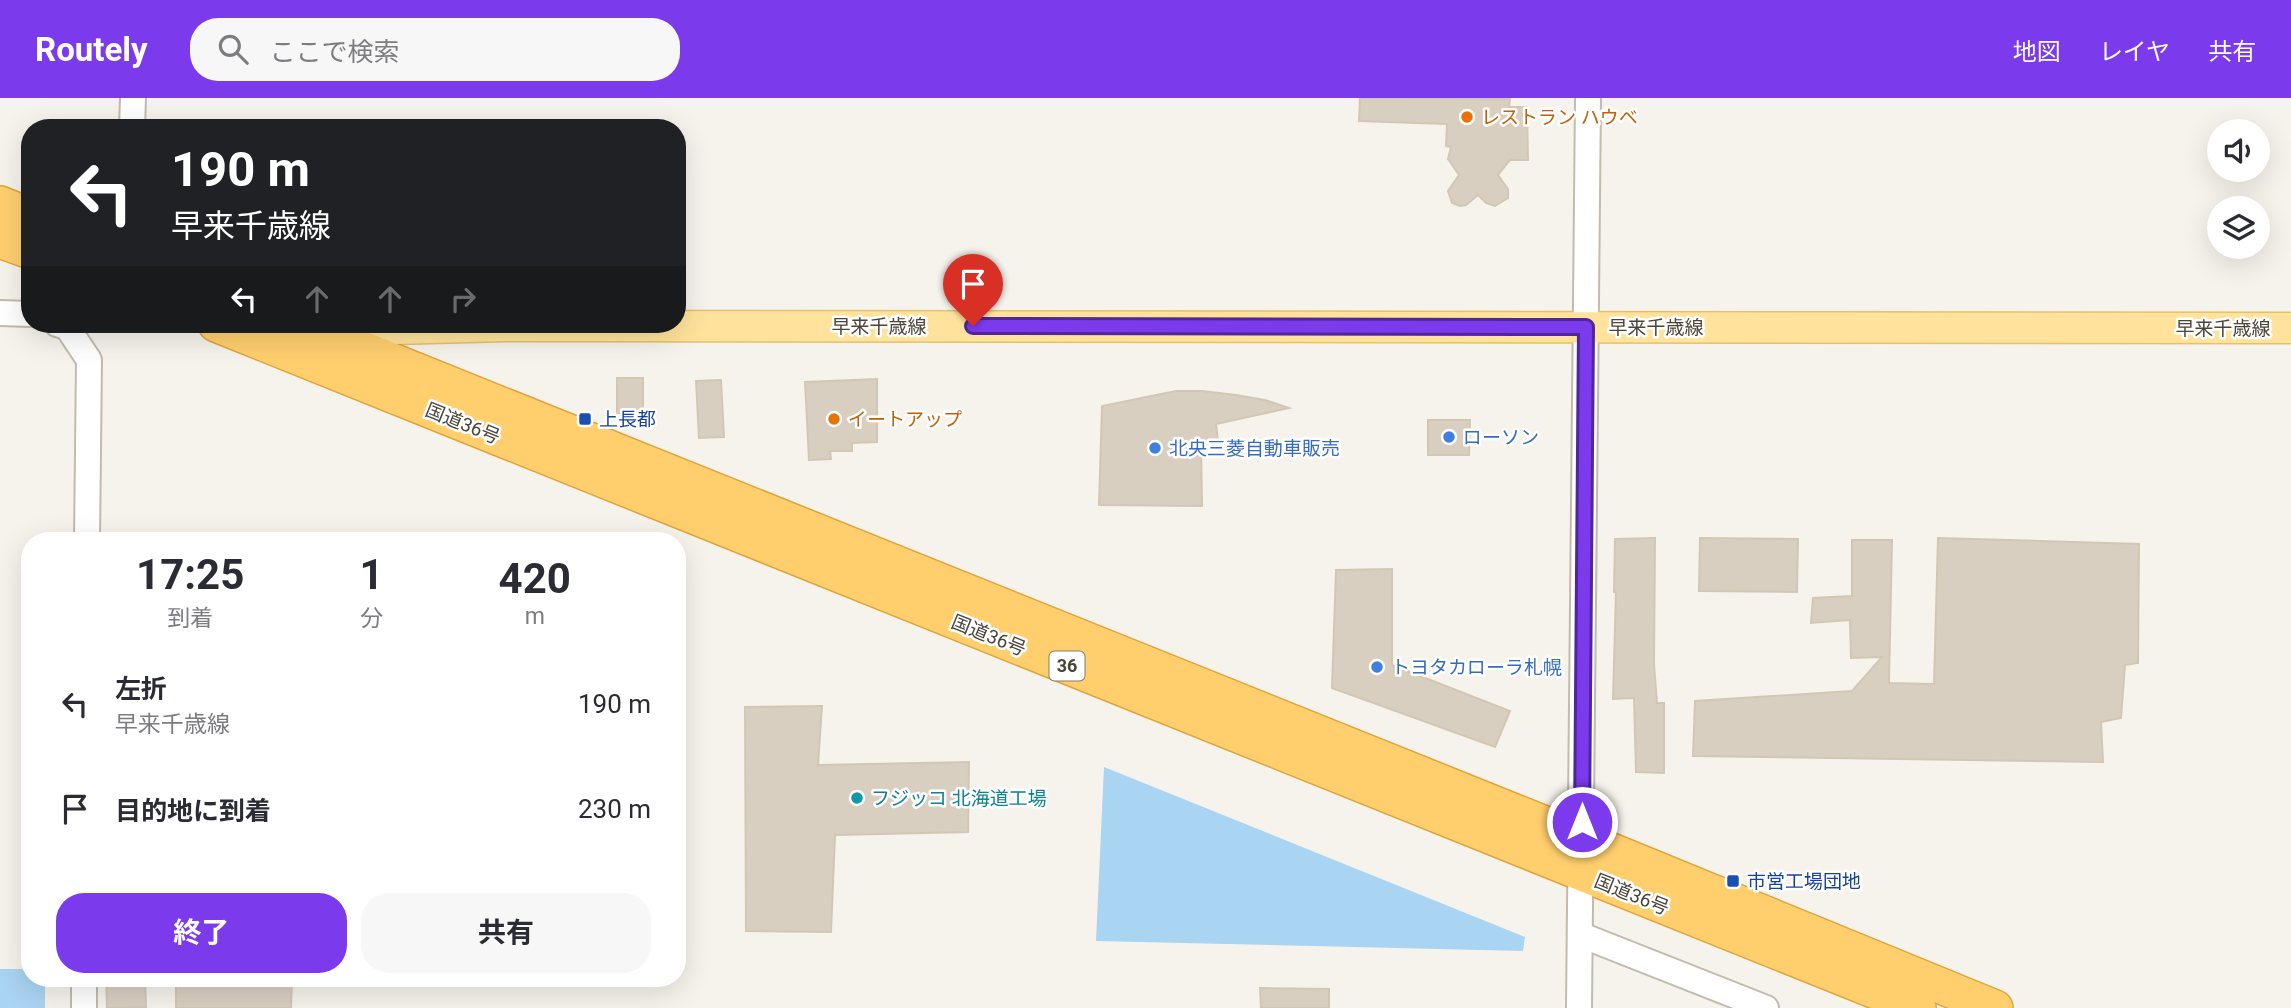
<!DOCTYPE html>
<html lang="ja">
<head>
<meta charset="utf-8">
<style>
	body { margin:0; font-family:Roboto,"Noto Sans JP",sans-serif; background:#f7f7f7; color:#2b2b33; height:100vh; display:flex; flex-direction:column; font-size:26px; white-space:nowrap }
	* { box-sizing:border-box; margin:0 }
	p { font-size:23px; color:#7c7c81 }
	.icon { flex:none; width:38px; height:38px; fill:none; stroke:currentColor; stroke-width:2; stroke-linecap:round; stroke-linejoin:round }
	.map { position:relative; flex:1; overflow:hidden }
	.panel { position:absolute; left:21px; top:434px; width:665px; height:455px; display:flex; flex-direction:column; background:#fff; border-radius:28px; box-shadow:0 7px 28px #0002 }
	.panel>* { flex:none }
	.hud { position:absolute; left:21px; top:21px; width:665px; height:214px; border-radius:28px; box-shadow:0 7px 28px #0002; background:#202124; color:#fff; overflow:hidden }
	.tools { position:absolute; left:2207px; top:21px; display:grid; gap:14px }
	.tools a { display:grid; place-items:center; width:63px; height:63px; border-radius:50%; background:#fff; box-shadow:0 7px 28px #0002; font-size:35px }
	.pin { position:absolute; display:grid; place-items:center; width:60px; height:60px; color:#fff; margin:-72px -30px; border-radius:50% 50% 50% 0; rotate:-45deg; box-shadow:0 0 7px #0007 }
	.pin .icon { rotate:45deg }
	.me { position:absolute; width:77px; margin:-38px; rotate:0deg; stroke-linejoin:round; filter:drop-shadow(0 0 5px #0008) }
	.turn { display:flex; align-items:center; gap:24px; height:147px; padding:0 35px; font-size:32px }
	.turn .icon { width:91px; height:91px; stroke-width:2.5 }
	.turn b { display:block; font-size:49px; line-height:60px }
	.lanes { display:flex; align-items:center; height:66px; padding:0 35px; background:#0003; justify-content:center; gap:35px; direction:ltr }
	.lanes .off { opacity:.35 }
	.eta { display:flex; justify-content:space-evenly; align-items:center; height:119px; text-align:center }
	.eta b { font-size:42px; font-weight:700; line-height:49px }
	.cta { display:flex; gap:14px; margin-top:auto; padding:14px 35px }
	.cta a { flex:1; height:80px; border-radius:28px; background:#7c3aed; color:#fff; font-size:28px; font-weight:700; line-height:80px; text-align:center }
	.cta a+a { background:#f7f7f7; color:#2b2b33 }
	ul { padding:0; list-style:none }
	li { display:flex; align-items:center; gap:21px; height:105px; padding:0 35px }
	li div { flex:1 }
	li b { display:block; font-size:26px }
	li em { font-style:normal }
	header { display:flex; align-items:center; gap:42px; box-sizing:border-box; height:98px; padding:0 35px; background:#7c3aed; color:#fff }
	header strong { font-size:33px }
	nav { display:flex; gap:38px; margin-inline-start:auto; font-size:24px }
	.search { width:490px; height:63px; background:#f7f7f7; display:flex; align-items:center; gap:18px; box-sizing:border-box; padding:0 24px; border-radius:28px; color:#7c7c81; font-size:26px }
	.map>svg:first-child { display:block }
	.water { fill:#a9d4f2 }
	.building { fill:#d8cfc1; stroke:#d3c7b4; stroke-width:2 }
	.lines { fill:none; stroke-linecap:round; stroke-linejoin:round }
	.minor-casing { stroke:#c2bbae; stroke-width:28 }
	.major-casing { stroke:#e6c16a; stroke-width:33 }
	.highway-casing { stroke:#e0a43c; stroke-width:38 }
	.minor { stroke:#fff; stroke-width:24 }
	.major { stroke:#ffe39c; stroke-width:30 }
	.highway { stroke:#ffcf6e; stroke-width:35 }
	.route-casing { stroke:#51269a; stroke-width:18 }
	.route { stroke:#7c3aed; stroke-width:12 }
	.food-dot { fill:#e8710a; stroke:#fff; stroke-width:2.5 }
	.transit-dot { fill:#1a4fb4; stroke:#fff; stroke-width:2.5 }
	.shop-dot { fill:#3f7fe0; stroke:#fff; stroke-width:2.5 }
	.culture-dot { fill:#0f9aa8; stroke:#fff; stroke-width:2.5 }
	.labels { text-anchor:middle; stroke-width:5; stroke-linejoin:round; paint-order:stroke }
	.shield { fill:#fff; stroke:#817c74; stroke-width:2 }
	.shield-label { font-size:18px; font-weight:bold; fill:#4b4439 }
	.food-label { font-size:19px; fill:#c56008; stroke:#fff; text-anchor:start }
	.street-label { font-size:19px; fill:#4b4439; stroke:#fff }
	.transit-label { font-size:19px; fill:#164399; stroke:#fff; text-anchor:start }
	.shop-label { font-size:19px; fill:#366cbe; stroke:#fff; text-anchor:start }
	.culture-label { font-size:19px; fill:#0d838f; stroke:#fff; text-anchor:start }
</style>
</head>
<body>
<header>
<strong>Routely</strong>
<div class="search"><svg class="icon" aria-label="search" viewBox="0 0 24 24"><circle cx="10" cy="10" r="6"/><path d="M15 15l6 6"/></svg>ここで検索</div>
<nav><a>地図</a><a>レイヤ</a><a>共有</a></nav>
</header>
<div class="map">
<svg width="2291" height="910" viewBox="0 0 2291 910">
	<rect width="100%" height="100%" fill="#f6f3ec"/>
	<g class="water">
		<path d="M1104,669L1525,839L1523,853L1096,843Z"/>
		<path d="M0,871H30V880H45V910H0Z"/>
	</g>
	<g class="building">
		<path d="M1360,0L1510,1L1509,9H1527L1528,62H1510L1498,77L1508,91V100L1495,108L1486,105L1478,97L1466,107L1460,108L1452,105L1448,93L1459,77L1448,61L1451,49L1446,48L1447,26L1359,23Z"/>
		<rect x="617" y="280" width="26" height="35"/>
		<path d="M877,281V344L852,345V353H830L831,361L809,362L805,284Z"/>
		<path d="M721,282L724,339L699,340L696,283Z"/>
		<path d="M1176,293H1202L1236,297L1265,302L1289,310L1216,326L1218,343L1201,344L1202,408L1099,407L1102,308Z"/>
		<path d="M1428,322H1470L1469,357H1428Z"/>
		<path d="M1655,440L1654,566L1657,605H1664V675L1636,674L1634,600L1613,601L1616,494H1614L1615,441Z"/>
		<path d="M1700,440L1798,441L1797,494L1699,493Z"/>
		<path d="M1938,440L2139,446L2138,565L2125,567L2121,620L2101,624L2103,664L1693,658L1695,603L1852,593L1882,559L1851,560L1850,522L1811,525L1813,500L1852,498V442H1892L1889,585L1934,586Z"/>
		<path d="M1392,471V567L1510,613L1495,649L1332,590L1336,472Z"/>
		<path d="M822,608L818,667L969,664L968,734L835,737L831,834L746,833L745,609Z"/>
		<path d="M106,880H145L146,909L107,910Z"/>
		<path d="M292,881L291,910H176V882Z"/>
		<path d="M1260,890L1329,891V910H1261Z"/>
	</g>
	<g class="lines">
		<g class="minor-casing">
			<g id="minor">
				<path d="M132,30L133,0"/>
				<path d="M0,215L30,216"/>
				<path d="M57,226L67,229L89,262L87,443"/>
				<path d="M1581,837L1766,910"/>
				<path d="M84,910V880"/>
				<path d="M1579,910L1588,0"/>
			</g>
		</g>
		<g class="major-casing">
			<path id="major" d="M321,233L505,228L2291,230"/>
		</g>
		<g class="highway-casing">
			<g id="highway">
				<path d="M0,106L30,118"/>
				<path d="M0,142L30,153"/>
				<path d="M216,226L1918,910"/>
				<path d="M300,226L1582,741L1995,910"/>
			</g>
		</g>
		<use href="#minor" class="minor"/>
		<use href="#major" class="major"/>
		<use href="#highway" class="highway"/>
	</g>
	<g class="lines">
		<g class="route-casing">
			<path id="route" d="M973,228L1586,229L1582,724"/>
		</g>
		<use href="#route" class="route"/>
	</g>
	<g class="food-dot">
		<circle cx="1467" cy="19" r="7"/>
		<circle cx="834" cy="321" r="7"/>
	</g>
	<g class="transit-dot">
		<rect x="578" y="314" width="14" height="14" rx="3.5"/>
		<rect x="1726" y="776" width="14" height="14" rx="3.5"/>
	</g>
	<g class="shop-dot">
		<circle cx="1449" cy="339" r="7"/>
		<circle cx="1155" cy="350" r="7"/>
		<circle cx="1377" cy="569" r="7"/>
	</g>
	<circle class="culture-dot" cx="857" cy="700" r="7"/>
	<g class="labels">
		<rect class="shield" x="1049.5" y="553.5" width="35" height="29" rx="5"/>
		<g class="shield-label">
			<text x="1067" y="574">36</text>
		</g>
		<g class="food-label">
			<text x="1481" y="26">レストラン ハウベ</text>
			<text x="848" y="328">イートアップ</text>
		</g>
		<g class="street-label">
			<text x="879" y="235">早来千歳線</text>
			<text x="1656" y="236">早来千歳線</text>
			<text x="2223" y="237">早来千歳線</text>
			<text transform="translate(463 325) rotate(22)" y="7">国道36号</text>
			<text transform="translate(989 537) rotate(22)" y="7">国道36号</text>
			<text transform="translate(1632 796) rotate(22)" y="7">国道36号</text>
		</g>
		<g class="transit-label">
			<text x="599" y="328">上長都</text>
			<text x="1747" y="790">市営工場団地</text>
		</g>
		<g class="shop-label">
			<text x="1463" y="346">ローソン</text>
			<text x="1169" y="357">北央三菱自動車販売</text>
			<text x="1391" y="576">トヨタカローラ札幌</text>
		</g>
		<g class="culture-label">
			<text x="871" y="707">フジッコ 北海道工場</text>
		</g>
	</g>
</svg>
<div class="tools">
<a><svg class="icon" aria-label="sound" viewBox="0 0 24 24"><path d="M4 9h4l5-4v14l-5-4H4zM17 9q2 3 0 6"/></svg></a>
<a><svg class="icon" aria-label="layers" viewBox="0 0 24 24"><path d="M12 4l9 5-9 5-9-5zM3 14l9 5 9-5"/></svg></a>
</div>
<div class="pin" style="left:973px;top:228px;background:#d93025"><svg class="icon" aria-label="arrive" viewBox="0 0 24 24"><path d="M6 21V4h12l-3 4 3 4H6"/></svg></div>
<svg class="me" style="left:1582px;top:724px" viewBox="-20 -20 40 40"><circle r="17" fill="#7c3aed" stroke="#fff" stroke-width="3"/><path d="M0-11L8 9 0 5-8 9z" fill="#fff"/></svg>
<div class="hud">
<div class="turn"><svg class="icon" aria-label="left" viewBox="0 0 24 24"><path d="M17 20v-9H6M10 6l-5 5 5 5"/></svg><div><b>190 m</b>早来千歳線</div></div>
<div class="lanes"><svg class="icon" aria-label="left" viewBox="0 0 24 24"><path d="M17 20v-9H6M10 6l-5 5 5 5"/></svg><svg class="icon off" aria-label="ahead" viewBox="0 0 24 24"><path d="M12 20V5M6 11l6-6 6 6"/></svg><svg class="icon off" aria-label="ahead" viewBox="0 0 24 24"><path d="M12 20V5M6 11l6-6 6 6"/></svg><svg class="icon off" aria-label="right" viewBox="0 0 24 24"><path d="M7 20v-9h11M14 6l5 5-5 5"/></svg></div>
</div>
<section class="panel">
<div class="eta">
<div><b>17:25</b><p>到着</p></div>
<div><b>1</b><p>分</p></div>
<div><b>420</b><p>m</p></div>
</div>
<ul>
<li><svg class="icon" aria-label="left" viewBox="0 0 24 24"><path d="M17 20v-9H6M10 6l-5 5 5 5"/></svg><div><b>左折</b><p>早来千歳線</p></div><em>190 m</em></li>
<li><svg class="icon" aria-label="arrive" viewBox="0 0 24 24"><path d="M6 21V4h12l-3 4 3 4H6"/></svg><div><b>目的地に到着</b></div><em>230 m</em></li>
</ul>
<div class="cta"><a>終了</a><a>共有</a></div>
</section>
</div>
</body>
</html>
